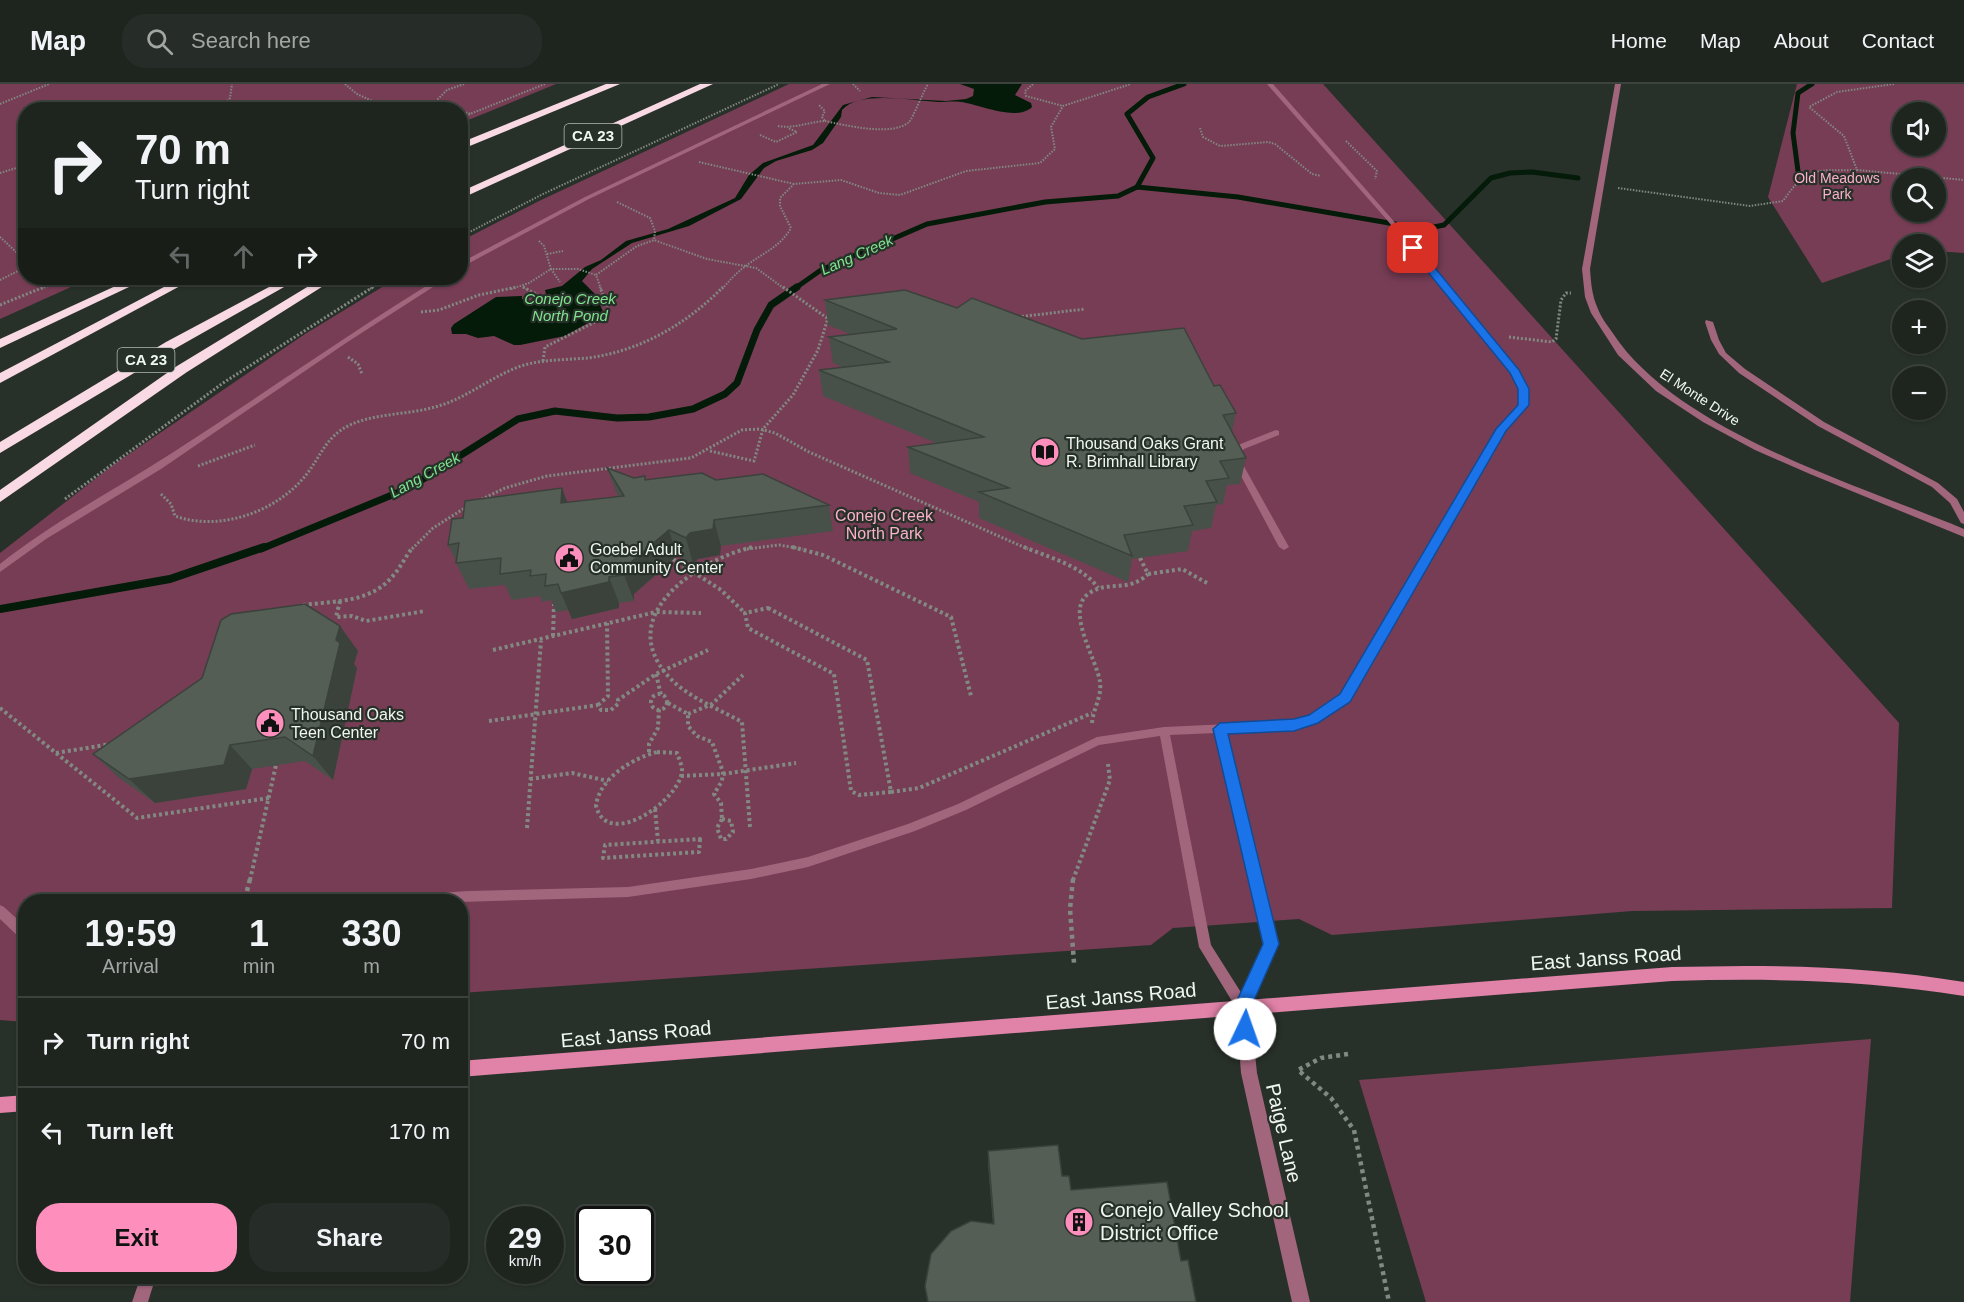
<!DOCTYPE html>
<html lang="en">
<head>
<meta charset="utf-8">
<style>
	body { margin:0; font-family:Arial,sans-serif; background:#262d28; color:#f1f3f6; height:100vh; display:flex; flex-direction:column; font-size:22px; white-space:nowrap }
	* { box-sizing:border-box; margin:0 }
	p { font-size:20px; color:#a1a5a4 }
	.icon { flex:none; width:33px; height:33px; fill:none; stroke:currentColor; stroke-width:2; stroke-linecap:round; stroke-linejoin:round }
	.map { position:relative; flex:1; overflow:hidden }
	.details { position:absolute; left:18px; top:810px; width:450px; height:390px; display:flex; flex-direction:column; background:#1e251f; border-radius:24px; box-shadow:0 2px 4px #0004,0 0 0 2px #3c423d }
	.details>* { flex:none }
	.banner { position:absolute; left:18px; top:18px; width:450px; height:183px; border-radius:24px; box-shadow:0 2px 4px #0004,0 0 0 2px #3c423d; background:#1e251f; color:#f1f3f6; overflow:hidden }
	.buttons { position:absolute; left:1892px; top:18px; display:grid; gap:12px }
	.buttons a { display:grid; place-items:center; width:54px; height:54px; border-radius:50%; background:#1e251f; box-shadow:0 2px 4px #0004,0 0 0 2px #3c423d; font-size:30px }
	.speed { position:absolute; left:486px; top:1122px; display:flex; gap:12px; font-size:30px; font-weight:700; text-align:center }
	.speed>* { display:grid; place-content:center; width:78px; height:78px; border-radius:50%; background:#1e251f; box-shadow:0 2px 4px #0004,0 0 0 2px #3c423d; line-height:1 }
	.speed small { font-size:15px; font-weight:400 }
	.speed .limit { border:3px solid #111; border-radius:9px; background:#fff; color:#111 }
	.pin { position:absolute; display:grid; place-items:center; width:51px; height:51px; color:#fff; margin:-26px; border-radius:12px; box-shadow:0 3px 9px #0006 }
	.me { position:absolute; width:66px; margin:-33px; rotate:3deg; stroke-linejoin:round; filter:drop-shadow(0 0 4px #0008) }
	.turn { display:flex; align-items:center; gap:21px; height:126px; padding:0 18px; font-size:27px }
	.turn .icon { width:78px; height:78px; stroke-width:2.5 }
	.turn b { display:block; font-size:42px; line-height:51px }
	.lanes { display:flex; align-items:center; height:57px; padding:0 18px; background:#0003; justify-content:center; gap:30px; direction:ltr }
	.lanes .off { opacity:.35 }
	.eta { display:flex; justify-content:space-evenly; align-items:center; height:102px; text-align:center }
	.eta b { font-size:36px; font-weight:800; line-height:42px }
	.cta { display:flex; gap:12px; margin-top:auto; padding:12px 18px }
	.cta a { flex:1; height:69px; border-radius:24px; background:#fe8ebb; color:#111; font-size:24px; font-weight:800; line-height:69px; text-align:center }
	.cta a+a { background:#262d28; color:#f1f3f6 }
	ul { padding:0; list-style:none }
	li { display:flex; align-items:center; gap:18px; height:90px; padding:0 18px; border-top:2px solid #3c423d }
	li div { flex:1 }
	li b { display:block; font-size:22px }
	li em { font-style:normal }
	header { display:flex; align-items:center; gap:36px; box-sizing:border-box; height:84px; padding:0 30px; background:#1e251f; border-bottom:2px solid #3c423d }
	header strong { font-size:28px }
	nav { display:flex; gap:33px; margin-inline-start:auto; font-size:21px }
	.search { width:420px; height:54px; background:#262d28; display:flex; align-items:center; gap:15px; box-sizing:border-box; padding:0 21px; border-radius:24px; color:#a1a5a4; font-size:22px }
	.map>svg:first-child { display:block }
	.green { fill:#773d55; fill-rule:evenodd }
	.water { fill:#031b08 }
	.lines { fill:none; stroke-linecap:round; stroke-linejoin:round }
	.stream-far2 { stroke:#031b08; stroke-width:5 }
	.stream-far1 { stroke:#031b08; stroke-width:7 }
	.stream { stroke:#031b08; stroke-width:8 }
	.path-far3 { stroke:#828982; stroke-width:2; stroke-dasharray:1.5 1.5; stroke-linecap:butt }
	.path-far2 { stroke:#828982; stroke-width:3; stroke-dasharray:2 2; stroke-linecap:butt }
	.path-far1 { stroke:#828982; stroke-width:4; stroke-dasharray:3 3; stroke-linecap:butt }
	.path { stroke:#828982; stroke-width:4.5; stroke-dasharray:4 4; stroke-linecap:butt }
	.lane { fill:#a1657c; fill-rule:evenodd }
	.street { fill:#a1657c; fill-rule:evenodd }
	.secondary { fill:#e182a8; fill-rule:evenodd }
	.highway { fill:#f9dae4; fill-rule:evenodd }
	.wall { fill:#485149 }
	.shaded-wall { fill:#3b423c }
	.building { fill:#545e55; stroke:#3b423c; stroke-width:1.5 }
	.route { fill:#1a73e8; stroke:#114b97; stroke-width:1.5 }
	.labels { text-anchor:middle; stroke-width:4.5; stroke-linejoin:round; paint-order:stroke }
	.far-park-label { font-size:14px; fill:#fbb1cc; stroke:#283129 }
	.far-street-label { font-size:14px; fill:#f0f6f0; stroke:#283129 }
	.shield { fill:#283129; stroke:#b4bbb4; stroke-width:1.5 }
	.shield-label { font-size:15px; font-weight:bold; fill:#f0f6f0 }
	.far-water-label { font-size:15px; font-style:italic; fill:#7ee48f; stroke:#283129 }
	.poi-label { font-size:16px; fill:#f0f6f0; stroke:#283129; text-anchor:start }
	.park-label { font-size:16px; fill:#fbb1cc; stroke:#283129 }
	.near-street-label { font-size:20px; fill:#f0f6f0; stroke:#283129 }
	.near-poi-label { font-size:20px; fill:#f0f6f0; stroke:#283129; text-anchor:start }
</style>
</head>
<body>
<header>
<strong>Map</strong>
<div class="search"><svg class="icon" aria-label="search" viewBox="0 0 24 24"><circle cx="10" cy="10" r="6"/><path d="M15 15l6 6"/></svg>Search here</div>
<nav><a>Home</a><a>Map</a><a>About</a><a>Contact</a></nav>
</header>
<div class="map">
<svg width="1964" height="1218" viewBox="0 0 1964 1218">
	<rect width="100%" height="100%" fill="#283129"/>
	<g class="green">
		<path d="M0,0H556L461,39L460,26H26V194H91L0,235Z"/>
		<path d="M789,0H1323L1899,639L1892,824L1632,827L1332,851L1299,835L1173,844L1151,861L461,909L460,818H26L25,938L0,936V469L113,381L305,250L397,194H460L461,157L539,117Z"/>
		<path d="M1797,0H1964V169L1935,167V160H1902V171L1822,199L1768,113ZM1935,28V62H1902V28ZM1902,94H1935V128H1902Z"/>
		<path d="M1871,955L1850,1218H1426L1359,996Z"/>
	</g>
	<path class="water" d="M960,0H1022L1015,11L1031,19L1032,23C1017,38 978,20 961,18C954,17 945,18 938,18C913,17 860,6 842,26L841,33L823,59L812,66L776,77L764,84L741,115L689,142L632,159L592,185L582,197L596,211L604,230L565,252L520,261H514L494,252L478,254L466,250H452L451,244L454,240L496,213L522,212V215C529,218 540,218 547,214L545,206L562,202L585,183L601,176L626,157L668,145L735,114L749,91L763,79L813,61L843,21L872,13L946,17L966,15L973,12L974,5Z"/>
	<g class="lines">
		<g class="stream-far2">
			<path d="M1798,87L1793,49L1798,9L1812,0"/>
			<path d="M1137,103L1153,74L1127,30L1148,13L1184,0"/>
			<path d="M794,205L821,186L927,140L1045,118L1118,112L1137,103L1238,113L1424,145L1444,141L1491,94L1510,89L1532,88L1578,94"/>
		</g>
		<path class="stream-far1" d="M261,465L409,404L518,335L555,327L617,334L649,333L693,325L725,310L737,299L757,246L771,221L797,203"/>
		<path class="stream" d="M0,525L170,495L264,463"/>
		<g class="path-far3">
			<path d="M345,0L357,10L392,26"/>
			<path d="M853,0L860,7"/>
			<path d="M1033,0L1025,7L1026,12L1063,22"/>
			<path d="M1894,0L1837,8L1809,23L1844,52L1857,86L1964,96"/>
			<path d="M0,20L49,0"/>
			<path d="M219,26L230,14L232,0"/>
			<path d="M446,26L439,23L438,15L447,6L464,0"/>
			<path d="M460,27L471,30"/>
			<path d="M460,34L545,0"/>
			<path d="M825,37C844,41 892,53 909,38C913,34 923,8 928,0"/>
			<path d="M778,42C793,45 809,38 825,37L822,33L825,27L819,21"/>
			<path d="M1200,44L1203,53L1220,62L1268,58L1275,60L1312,90L1321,92"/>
			<path d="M760,51L776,58L797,48L788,44"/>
			<path d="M1346,57L1377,87L1375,95"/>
			<path d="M699,78L794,100"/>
			<path d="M0,89L26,81"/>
			<path d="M1618,104L1750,122L1783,117C1808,81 1816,87 1857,86"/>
			<path d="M617,118L650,134L655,147L654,156"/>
			<path d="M0,153L26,177"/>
			<path d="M460,153L543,110L779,0"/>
			<path d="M539,157L544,162L551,185H578L596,191"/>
			<path d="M547,170L563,167"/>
			<path d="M44,194L51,200"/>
			<path d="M0,196L26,183"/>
			<path d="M523,203L526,205"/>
			<path d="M41,205L67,194"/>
			<path d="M370,205L388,194"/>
			<path d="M511,205L529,199L551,185L560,198"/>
			<path d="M601,205L596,191L637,162L654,156L707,175L756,184L785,205"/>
			<path d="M722,205C730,196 737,188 747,181C763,169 780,163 791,144L780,122V114L794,100L841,96L879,109L900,111L966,87L1040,79L1055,65L1051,43L1063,22L1131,0"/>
		</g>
		<g class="path-far2">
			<path d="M523,203L538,211"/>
			<path d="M783,203L827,234"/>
			<path d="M0,221L44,203"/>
			<path d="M421,228L439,226L479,211L517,203"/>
			<path d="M1018,233L1085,225"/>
			<path d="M1509,253L1552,258L1556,255L1561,216L1566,209H1571"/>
			<path d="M348,273L358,280L362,290"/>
			<path d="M543,277L545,263L605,233L607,222L600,203"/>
			<path d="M710,367L754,377L763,345L793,311L818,266L828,234"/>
			<path d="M198,382L255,361"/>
			<path d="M161,410L171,420L175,432C219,448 277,428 306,391C321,372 326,352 350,341C376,329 407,331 435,323C466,315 490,293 521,282C543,275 566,276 588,274C640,267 687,240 723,203"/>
			<path d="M65,415L223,299L373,203"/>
			<path d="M478,417L505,404L547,392L691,374L742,346L760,345L775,349L809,368L1028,465"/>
			<path d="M412,465L433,444L468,422"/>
			<path d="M747,465L779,461L803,465"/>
		</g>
		<g class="path-far1">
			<path d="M792,463L823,471L951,533L971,612"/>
			<path d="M1024,463C1048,473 1083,482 1098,504"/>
			<path d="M1140,474L1148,490L1182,485L1207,499"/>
			<path d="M673,475L721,506L745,529"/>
			<path d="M340,517L336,533L352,532L366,537L425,527"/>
			<path d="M303,521C333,517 369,519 391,494C400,485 405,473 413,463"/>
			<path d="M768,524L867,576L891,708L859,711L851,707L834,590L748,544L745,529Z"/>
			<path d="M553,552L554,520"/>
			<path d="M493,566L656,528L701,529"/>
			<path d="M656,590L661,611"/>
			<circle cx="659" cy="618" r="8"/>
			<path d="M668,619L688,630V642L697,652L712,658L723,688L722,697L714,710L721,719L722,735"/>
			<path d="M598,621L608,612L607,539"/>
			<path d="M0,624L137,734L269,714"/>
			<path d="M688,630L712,620L743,591"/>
			<path d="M489,637L598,621L601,626H611L618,620V616L656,590L708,566"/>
			<path d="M1092,639C1093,625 1102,613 1100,598C1097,576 1065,527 1088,510C1109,495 1127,510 1148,490"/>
			<path d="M649,668V660L658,644L659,625"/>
			<path d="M657,668L677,669C679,675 682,681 682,687C680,716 608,767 596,722C599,694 633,674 657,668Z"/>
			<path d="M56,669L111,660"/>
			<path d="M681,692L723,690L796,679"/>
			<path d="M530,695L572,689L608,697"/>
			<path d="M891,708L919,704L1092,629"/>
			<path d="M655,725L658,757"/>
			<path d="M722,735L731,737L733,748L726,755H721L717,744Z"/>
			<path d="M750,743L742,638C717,624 687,613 668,592C613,530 700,475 753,463"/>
			<path d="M527,744L541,557"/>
			<path d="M700,755L699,768L603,774L605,761Z"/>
			<path d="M250,796L276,681"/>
			<path d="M1073,796L1110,696L1108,680"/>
		</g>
		<g class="path">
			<path d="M1073,795L1070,825L1074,879"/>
			<path d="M247,807L250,795"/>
			<path d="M1348,970L1321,974L1298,986L1331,1014L1354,1046L1389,1218"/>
		</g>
		<g class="lane">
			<path d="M822,0H830L589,115L460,184V179L585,113Z"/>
			<path d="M1267,0H1273L1391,134L1518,286L1528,305V321L1505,346L1349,617L1317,638L1294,645L1226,648L1277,860L1248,927L1243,929L1238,927L1199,863L1160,652L1099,661L966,726L915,747L808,783L751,795L628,813L460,818H374L376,814L380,813L468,807L628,803L751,785L808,773L908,740L958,720L1097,653L1164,643L1294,637L1309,632L1341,611L1498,345L1520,321V305L1511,289L1387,136ZM1216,649L1265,860L1242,910L1211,861L1170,651Z"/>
			<path d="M439,194H447L346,259L161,385L46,455L0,488V480C54,437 115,406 172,369C262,311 348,250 439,194Z"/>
			<path d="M1706,236L1713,238L1719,256L1726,269L1745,285L1824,338L1938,399L1957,415L1964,428V440L1961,439L1950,419L1932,403L1818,342L1739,289L1719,270L1711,256L1705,238Z"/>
			<path d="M1276,346L1279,347V351L1244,365L1240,370L1241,377L1289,463L1284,466L1279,463L1233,377L1232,370L1238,361Z"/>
			<path d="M0,821L4,823L26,843V857L22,856L0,835Z"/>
			<path d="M141,1192H156L148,1218H132Z"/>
		</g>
		<g class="street">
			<path d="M1615,0H1621L1590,185C1591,199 1592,212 1598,225C1601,233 1607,241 1612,248C1677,348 1857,400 1964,445V453L1810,390L1755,366L1703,338L1656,307L1618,271L1591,229L1585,213L1582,185Z"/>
			<path d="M1243,916L1248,918L1250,923L1257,989L1310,1218H1292L1241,989L1236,923L1238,918Z"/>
		</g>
		<g class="secondary">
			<path d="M1745,882C1819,882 1891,886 1964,898V912C1867,896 1770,894 1672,897L460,993V977L1672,883Z"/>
			<path d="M26,1011V1027L0,1029V1013Z"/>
		</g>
		<g class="highway">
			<path d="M606,0H620L460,66V59Z"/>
			<path d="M700,0H713L460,115V108Z"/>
			<path d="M133,194H148L0,264V255Z"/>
			<path d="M181,194H195L0,299V289Z"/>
			<path d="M286,194H300L176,264L0,369V358L166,258Z"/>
			<path d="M322,194H336L187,288L0,418V406L177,282Z"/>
		</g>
	</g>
	<g class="wall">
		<path d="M825,216L957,224L1082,255L1214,302L1236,329L1232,348L1246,374L1240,400L1227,401L1223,420L1216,421L1211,444L1192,447L1188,467L1132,475L1128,498L979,434V418L910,389L908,363L936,359L823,312L819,286L844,284L833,279L829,253L850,250L828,241Z"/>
		<path d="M607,384L634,394L645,392L646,396H716L829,421L833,447L721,462L720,471L698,475L693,480L677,472L634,510V517L619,519V524L572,535L569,526L556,528L551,516L542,518L540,512L512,516L505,501L469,505L456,479V477L448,461L463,434L568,419L618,413Z"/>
		<path d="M358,567L354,580L357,584L333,696L305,677L252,685L246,705L155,719L119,694L93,670L202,594Z"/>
		<path d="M988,1067L1062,1092L1071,1106L1181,1177L993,1140L988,1080Z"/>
	</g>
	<g class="shaded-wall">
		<path d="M562,404L572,431L561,419Z"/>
		<path d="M714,436L721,462L720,471L698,475L693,480L686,454L690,449Z"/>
		<path d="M669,446L677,472L634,510V517L624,491V484Z"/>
		<path d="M609,493L619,519V524L572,535L561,509Z"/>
		<path d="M340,542L358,567L354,580L357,584L333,696L313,672L336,556Z"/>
		<path d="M230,661L252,685L246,705L155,719L129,695Z"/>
	</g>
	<g class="building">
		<path d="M905,206L957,224L972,214L1082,255L1184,244L1214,302L1220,301L1236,329L1223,331L1246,374L1220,377L1229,394L1206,397L1217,418L1184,422L1193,441L1124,451L1132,472L979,408L1009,404L908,363L984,353L819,286L889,278L829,253L897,245L825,216Z"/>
		<path d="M607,384L634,394L645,392V396L702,389L716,396L763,390L829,421L714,436L713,445L690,449L686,454L669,446L624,484V491L609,493V498L561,509L558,500L545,502L546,490L530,492L531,486L500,490L501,474L456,479L459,459L448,461L452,435L463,434L465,417L562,404L561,419L624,412Z"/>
		<path d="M305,520L340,542L336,556L340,559L313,672L285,653L230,661L224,681L129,695L93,670L202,594L221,536L231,530Z"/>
		<path d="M1058,1061L1062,1092H1069L1071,1106L1167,1098L1181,1177L1188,1176L1196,1218H928L925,1202L931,1170L951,1147L971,1137L994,1140L988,1067Z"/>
	</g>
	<path class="route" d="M1410,162H1417L1519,286L1529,305V321L1506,347L1350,618L1318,639L1294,647L1228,650L1279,860L1251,923L1253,945L1251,951L1245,953L1239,951L1234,923L1263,860L1213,645L1220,639L1294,635L1309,631L1340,610L1496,345L1518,321V305L1510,289L1410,166Z"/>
	<defs>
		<g id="library-disc" transform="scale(1.5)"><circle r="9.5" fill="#fe8ebb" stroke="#283129"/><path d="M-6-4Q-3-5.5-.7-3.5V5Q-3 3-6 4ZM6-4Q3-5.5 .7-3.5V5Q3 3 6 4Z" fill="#111"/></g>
		<g id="civic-disc" transform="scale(1.5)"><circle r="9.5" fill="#fe8ebb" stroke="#283129"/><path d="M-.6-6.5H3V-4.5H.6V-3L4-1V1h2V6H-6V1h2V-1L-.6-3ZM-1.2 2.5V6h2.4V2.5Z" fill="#111"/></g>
		<g id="building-disc" transform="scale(1.5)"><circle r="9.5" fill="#fe8ebb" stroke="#283129"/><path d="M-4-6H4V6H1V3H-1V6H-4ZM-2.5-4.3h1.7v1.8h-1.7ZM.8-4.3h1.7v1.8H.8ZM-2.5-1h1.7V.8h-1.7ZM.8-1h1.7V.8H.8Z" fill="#111"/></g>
	</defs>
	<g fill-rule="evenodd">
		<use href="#library-disc" x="1045" y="368"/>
		<use href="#civic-disc" x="569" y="474"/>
		<use href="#civic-disc" x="270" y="639"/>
		<use href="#building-disc" x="1079" y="1138"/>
	</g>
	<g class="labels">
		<g class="far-park-label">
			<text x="1837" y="99">Old Meadows<tspan x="1837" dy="16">Park</tspan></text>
		</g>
		<g class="far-street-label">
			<text transform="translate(1700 313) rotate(33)" y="5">El Monte Drive</text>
		</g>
		<g class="shield">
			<rect x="564.5" y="40" width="57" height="24" rx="4.5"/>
			<rect x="117.5" y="264" width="57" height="24" rx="4.5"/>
		</g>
		<g class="shield-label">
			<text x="593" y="57">CA 23</text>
			<text x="146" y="281">CA 23</text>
		</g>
		<g class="far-water-label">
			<text transform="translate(857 171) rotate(-24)" y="5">Lang Creek</text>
			<text x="570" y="220">Conejo Creek<tspan x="570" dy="17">North Pond</tspan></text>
			<text transform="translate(425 391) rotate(-29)" y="5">Lang Creek</text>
		</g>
		<g class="poi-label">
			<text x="1066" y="365">Thousand Oaks Grant<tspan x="1066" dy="18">R. Brimhall Library</tspan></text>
			<text x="590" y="471">Goebel Adult<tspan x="590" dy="18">Community Center</tspan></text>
			<text x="291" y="636">Thousand Oaks<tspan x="291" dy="18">Teen Center</tspan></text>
		</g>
		<g class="park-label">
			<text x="884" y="437">Conejo Creek<tspan x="884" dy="18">North Park</tspan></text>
		</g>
		<g class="near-street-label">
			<text transform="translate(1606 874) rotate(-4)" y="7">East Janss Road</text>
			<text transform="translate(1121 912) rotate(-5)" y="7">East Janss Road</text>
			<text transform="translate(636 950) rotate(-5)" y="7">East Janss Road</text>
			<text transform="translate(1284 1049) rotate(77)" y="7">Paige Lane</text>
		</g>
		<g class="near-poi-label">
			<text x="1100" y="1133">Conejo Valley School<tspan x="1100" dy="23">District Office</tspan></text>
		</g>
	</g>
</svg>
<div class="buttons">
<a><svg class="icon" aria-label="sound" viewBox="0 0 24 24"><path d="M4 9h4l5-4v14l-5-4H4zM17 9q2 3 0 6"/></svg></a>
<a><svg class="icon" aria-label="search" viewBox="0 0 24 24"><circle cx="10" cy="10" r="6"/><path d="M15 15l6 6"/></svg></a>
<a><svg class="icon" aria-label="layers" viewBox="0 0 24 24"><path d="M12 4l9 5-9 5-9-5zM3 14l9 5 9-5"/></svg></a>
<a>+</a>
<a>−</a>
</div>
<div class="speed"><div>29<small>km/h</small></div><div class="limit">30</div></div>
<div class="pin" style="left:1413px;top:164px;background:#d93025"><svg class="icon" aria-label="arrive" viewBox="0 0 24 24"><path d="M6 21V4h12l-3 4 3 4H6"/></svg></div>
<svg class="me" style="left:1245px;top:945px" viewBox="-20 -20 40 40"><circle r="19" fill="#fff"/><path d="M0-13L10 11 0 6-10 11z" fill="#1a73e8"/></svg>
<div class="banner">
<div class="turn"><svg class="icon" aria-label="right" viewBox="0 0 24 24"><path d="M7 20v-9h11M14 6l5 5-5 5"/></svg><div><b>70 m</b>Turn right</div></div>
<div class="lanes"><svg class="icon off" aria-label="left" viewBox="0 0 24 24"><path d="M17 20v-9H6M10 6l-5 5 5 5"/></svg><svg class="icon off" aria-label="ahead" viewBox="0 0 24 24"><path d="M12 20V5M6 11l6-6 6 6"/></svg><svg class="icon" aria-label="right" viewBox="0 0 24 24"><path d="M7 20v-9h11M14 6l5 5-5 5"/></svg></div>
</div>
<section class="details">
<div class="eta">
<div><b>19:59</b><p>Arrival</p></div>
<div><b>1</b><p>min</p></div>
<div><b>330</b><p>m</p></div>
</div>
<ul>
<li><svg class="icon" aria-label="right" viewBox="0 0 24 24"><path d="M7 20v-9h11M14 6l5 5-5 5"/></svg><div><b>Turn right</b></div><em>70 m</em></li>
<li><svg class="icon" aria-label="left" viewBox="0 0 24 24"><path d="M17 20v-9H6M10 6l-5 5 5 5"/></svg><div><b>Turn left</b></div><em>170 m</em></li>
</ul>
<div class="cta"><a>Exit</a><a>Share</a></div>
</section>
</div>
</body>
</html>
